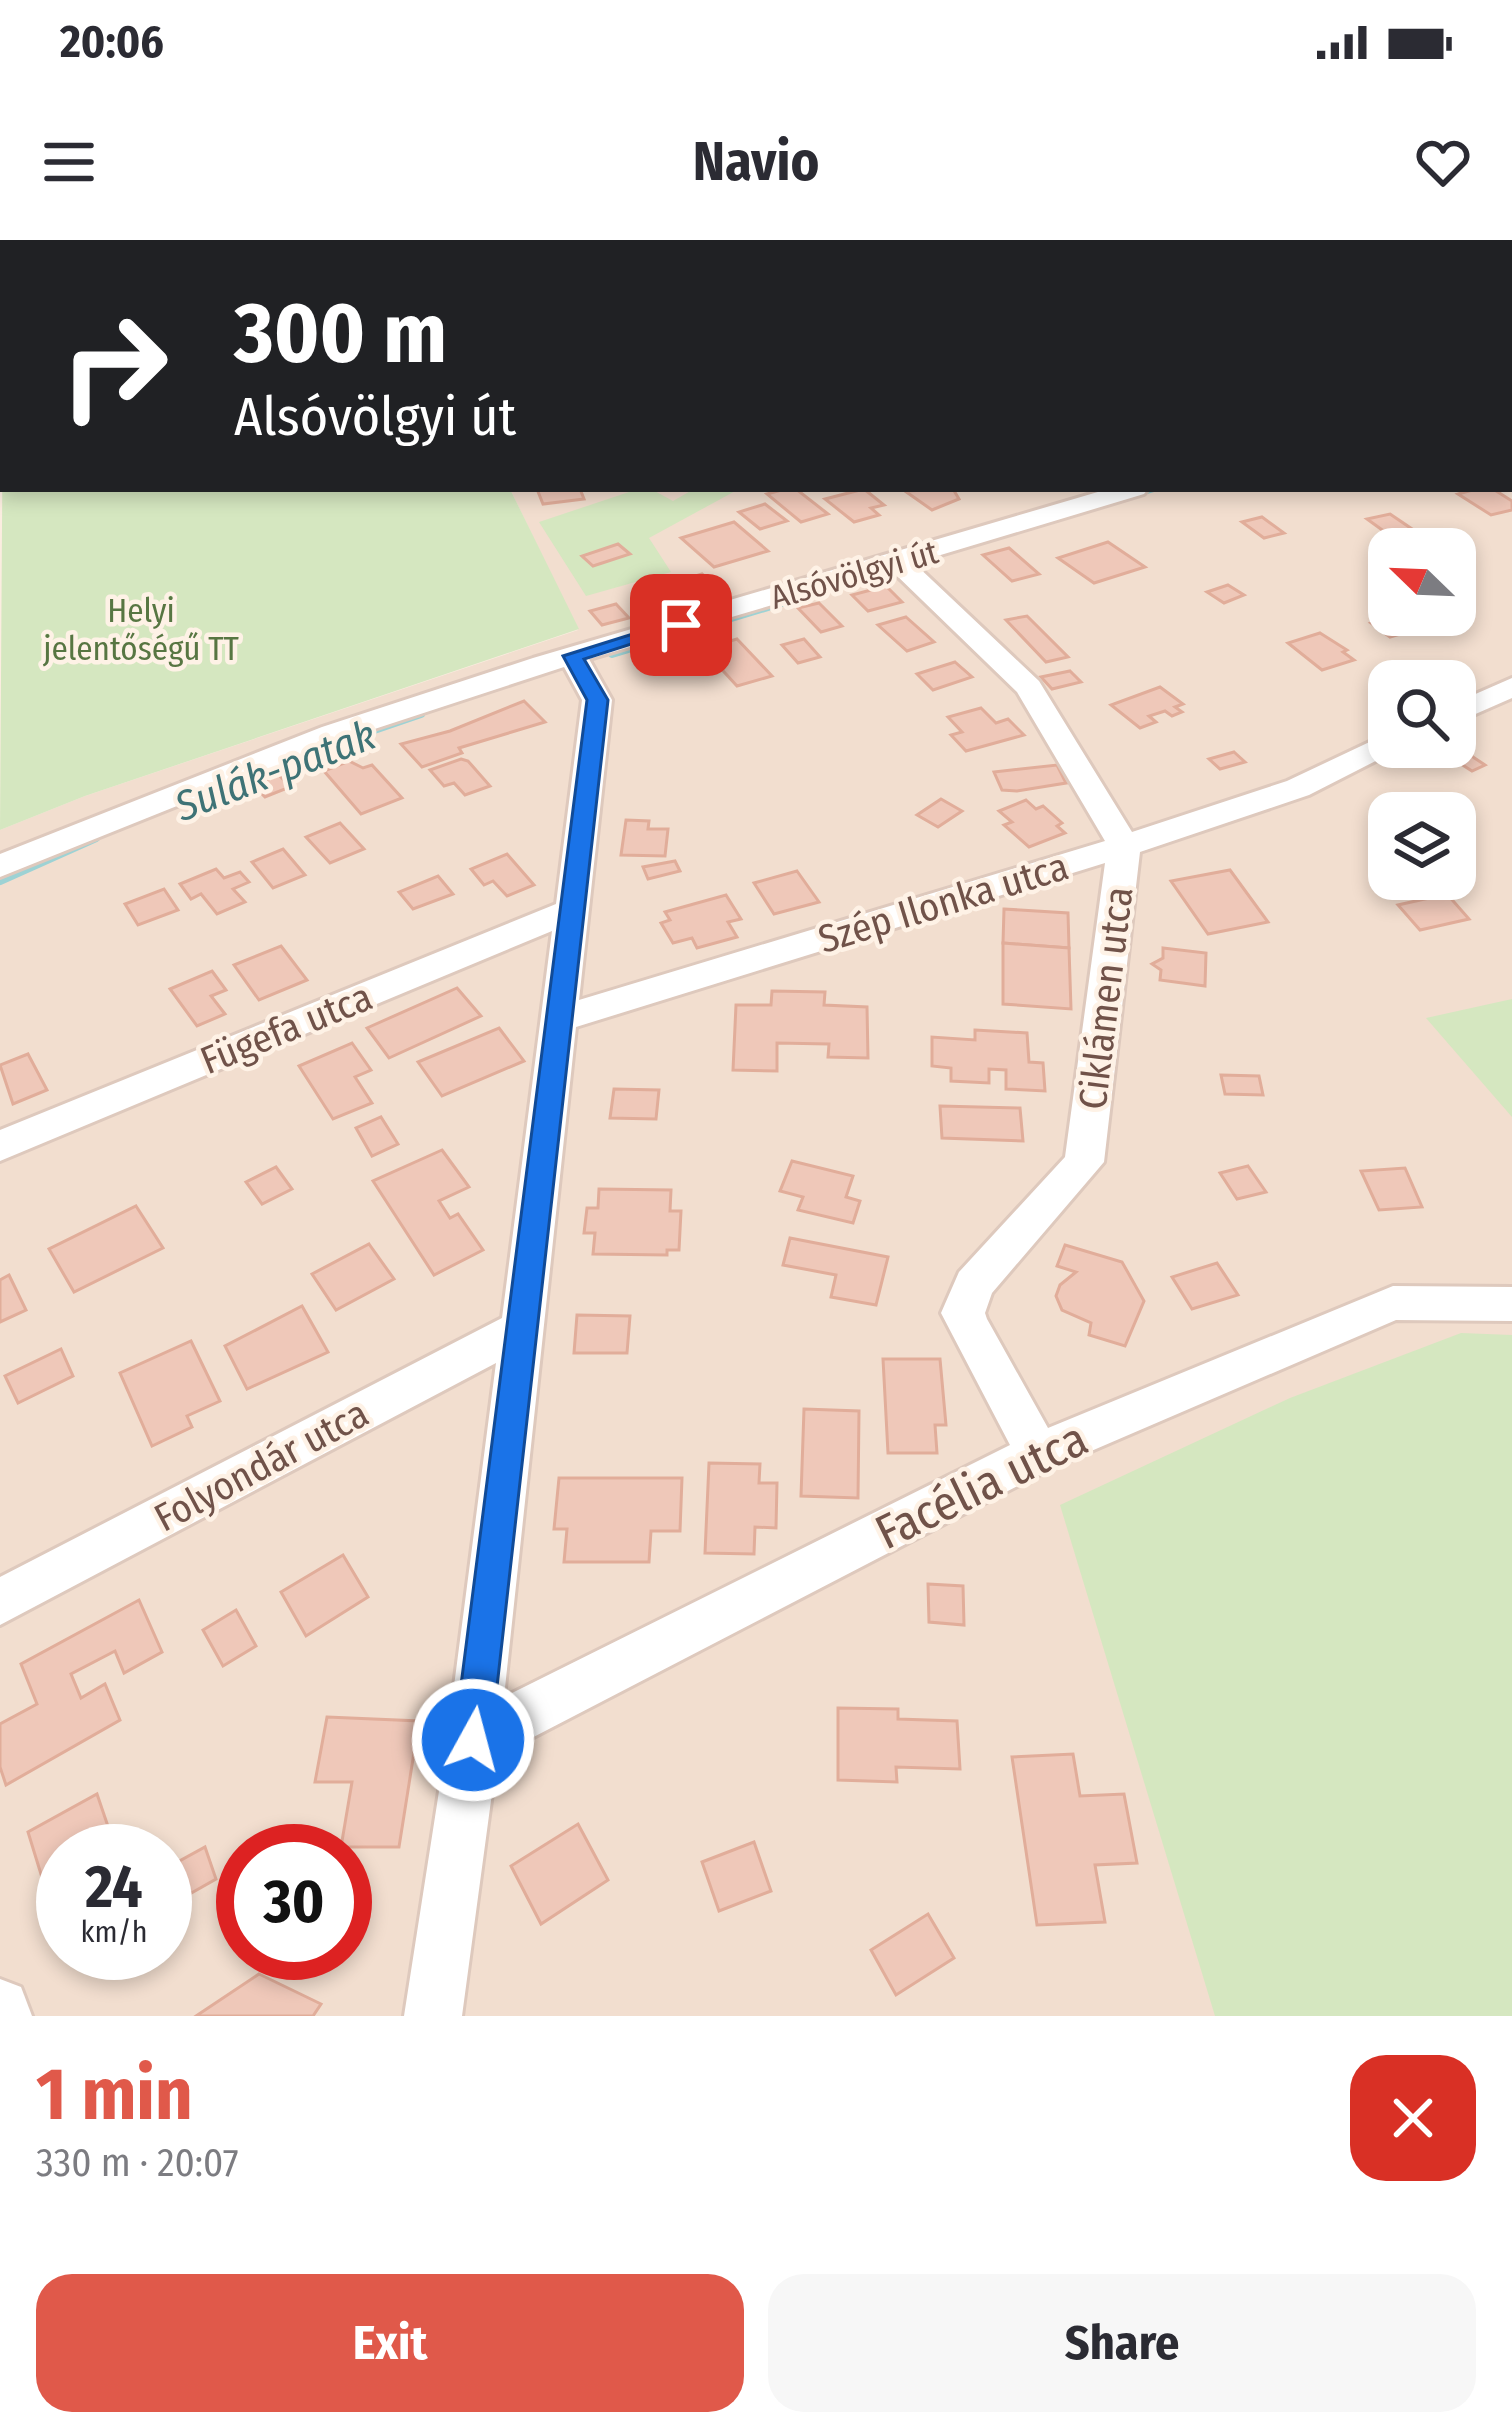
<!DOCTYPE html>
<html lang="en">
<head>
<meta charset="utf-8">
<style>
	body { margin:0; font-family:"Fira Sans Condensed",sans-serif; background:#f7f7f7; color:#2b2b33; height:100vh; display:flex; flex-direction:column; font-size:45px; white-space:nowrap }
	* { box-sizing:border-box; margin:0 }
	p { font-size:39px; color:#7c7c81 }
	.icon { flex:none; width:66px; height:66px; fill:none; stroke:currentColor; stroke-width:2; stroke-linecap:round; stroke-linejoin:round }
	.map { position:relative; height:1776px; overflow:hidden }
	.drawer { display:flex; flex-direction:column; background:#fff; flex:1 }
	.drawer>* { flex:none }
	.banner { position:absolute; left:0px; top:0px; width:1512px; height:252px; box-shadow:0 6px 18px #0003; background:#202124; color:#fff; overflow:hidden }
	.needle { width:78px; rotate:293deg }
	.fabs { position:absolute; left:1368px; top:288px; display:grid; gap:24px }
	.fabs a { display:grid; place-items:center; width:108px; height:108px; border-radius:24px; background:#fff; box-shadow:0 6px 18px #0003; font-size:60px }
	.speed { position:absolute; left:36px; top:1584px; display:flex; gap:24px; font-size:60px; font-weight:700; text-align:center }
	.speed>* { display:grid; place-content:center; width:156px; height:156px; border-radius:50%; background:#fff; box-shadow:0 6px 18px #0003; line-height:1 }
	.speed small { font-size:30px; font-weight:400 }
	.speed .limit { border:18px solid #d22; background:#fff; color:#111 }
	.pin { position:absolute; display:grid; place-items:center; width:102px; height:102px; color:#fff; margin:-51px; border-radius:24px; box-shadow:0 6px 18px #0006 }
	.me { position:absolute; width:132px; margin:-66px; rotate:7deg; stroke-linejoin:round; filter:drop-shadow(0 0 9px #0008) }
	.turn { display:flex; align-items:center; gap:42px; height:252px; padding:0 36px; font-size:54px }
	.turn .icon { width:156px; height:156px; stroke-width:2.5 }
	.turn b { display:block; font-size:84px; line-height:102px }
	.round { display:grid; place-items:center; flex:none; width:126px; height:126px; border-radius:36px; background:#f7f7f7 }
	.summary { display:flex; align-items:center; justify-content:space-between; height:204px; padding:0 36px }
	h1 { font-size:72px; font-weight:700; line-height:90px; color:#e0594a }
	.primary-button { display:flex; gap:24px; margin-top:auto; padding:24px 36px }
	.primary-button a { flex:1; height:138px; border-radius:36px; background:#e0594a; color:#fff; font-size:48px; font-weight:700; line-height:138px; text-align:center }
	.primary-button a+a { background:#f7f7f7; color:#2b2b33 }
	.status { display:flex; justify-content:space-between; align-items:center; height:84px; padding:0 60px; background:#fff; direction:ltr }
	.status svg { height:33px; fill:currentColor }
	header { display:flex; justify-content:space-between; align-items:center; height:156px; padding:0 36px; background:#fff; font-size:54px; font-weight:700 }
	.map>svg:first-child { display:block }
	.residential { fill:#f2decf; fill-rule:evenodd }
	.green { fill:#d5e7c0 }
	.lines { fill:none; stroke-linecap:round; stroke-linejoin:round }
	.stream-far1 { stroke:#9dd2d4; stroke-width:6 }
	.stream { stroke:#9dd2d4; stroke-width:8 }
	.building { fill:#efc8b9; stroke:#e1ad9a; stroke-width:3 }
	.lane-casing { stroke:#dec9bd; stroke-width:27 }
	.street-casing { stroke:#dec9bd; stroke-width:6 }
	.lane { stroke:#fff; stroke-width:21 }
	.street { fill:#fff; fill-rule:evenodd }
	.route { fill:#1a73e8; stroke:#114b97; stroke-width:3 }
	.labels { text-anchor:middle; stroke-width:9; stroke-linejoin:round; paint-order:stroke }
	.far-street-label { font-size:33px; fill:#705249; stroke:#fef2e6 }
	.far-park-label { font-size:33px; fill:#577642; stroke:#fef2e6 }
	.street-label { font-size:39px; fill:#705249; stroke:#fef2e6 }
	.water-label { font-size:42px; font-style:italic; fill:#3e7376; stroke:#fef2e6 }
	.near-street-label { font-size:48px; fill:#705249; stroke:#fef2e6 }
</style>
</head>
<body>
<div class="status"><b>20:06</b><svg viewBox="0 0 49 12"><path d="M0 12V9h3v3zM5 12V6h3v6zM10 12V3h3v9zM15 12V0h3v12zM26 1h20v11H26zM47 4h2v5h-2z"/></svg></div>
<header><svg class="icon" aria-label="menu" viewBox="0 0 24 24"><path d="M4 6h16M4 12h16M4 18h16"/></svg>Navio<svg class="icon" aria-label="heart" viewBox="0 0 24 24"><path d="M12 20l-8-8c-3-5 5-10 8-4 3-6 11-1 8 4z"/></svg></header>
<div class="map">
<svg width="1512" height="1776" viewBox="0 0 1512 1776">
	<rect width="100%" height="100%" fill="#fbede0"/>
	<path class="residential" d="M649,0H1512V1776H0V590L85,556L578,390L510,249H1509V3H645ZM1389,309H1455V375H1389ZM1389,441H1455V507H1389ZM1389,573H1455V639H1389ZM63,1611H165V1713H63ZM243,1611H345V1713H243Z"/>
	<g class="green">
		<path d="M3,135V249H510L579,389L85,556L0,590Z"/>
		<path d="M638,249H651L673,261L694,249H739L649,298L671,332L586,356L539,282Z"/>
		<path d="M1512,759V877L1426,778Z"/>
		<path d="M1461,1093L1512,1095V1776H1215L1060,1265L1290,1158Z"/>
	</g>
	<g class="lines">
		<path class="stream-far1" d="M1134,255L1154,249"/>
		<g class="stream">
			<path d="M612,414L887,331"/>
			<path d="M313,511L421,474"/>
			<path d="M0,641L96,598"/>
		</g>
	</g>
	<g class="building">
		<path d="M537,249H580L584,259L543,264Z"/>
		<path d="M785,249H796L828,274L801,282L767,254Z"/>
		<path d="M864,249L884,265L871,268L879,275L854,282L825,259Z"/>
		<path d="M953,249L959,259L932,270L905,251Z"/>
		<path d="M1476,249H1493L1512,261V270L1491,275L1458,254Z"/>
		<path d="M765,264L787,281L760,289L739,272Z"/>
		<path d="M1390,274L1415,291L1392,297L1367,279Z"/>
		<path d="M1262,277L1284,293L1264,298L1242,282Z"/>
		<path d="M734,282L768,311L714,327L681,298Z"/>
		<path d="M1108,302L1145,327L1094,343L1058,318Z"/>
		<path d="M618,304L630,314L593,326L582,316Z"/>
		<path d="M1009,308L1039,334L1012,341L983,315Z"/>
		<path d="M702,334L721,350L701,357L683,340Z"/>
		<path d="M1228,345L1244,355L1224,363L1207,352Z"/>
		<path d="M886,346L902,362L868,371L852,355Z"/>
		<path d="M819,363L842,386L821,392L798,368Z"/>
		<path d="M616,364L629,378L602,385L590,371Z"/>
		<path d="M1397,375H1411L1427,386L1390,397L1371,383Z"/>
		<path d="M1027,376L1068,417L1046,422L1006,380Z"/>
		<path d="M906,377L934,402L907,411L878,385Z"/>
		<path d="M1320,393L1347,410L1343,412L1354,420L1322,430L1288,403Z"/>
		<path d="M737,399L772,436L737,446L703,409Z"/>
		<path d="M804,399L820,417L798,423L782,405Z"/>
		<path d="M955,422L972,437L933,450L917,434Z"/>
		<path d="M1399,427L1427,431L1424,441H1396Z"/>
		<path d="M1070,431L1081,442L1052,449L1041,437Z"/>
		<path d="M1160,447L1183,464L1175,467L1182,472L1172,476L1165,471L1149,476L1156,482L1140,488L1111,465Z"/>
		<path d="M524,461L545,482L459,508L462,513L422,527L401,504L450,491Z"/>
		<path d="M981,468L996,483L1008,479L1024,495L966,511L951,495L962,492L948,477Z"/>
		<path d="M1464,511L1485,525L1472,531L1450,517Z"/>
		<path d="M1234,512L1245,522L1220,529L1209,519Z"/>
		<path d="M461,519L468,521L490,546L465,555L454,543L444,546L430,530Z"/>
		<path d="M349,521L363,528L372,525L402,558L361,574L324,531Z"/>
		<path d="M1057,525L1066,543L1017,551L1002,550L994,532Z"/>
		<path d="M279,535L290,547L265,557L253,545Z"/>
		<path d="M941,559L962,571L938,587L917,575Z"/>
		<path d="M1026,560L1036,569L1043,566L1062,583L1057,586L1065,593L1029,607L1004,585L1012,582L999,571Z"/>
		<path d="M626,580L649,581L648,589H668L665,616L621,615Z"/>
		<path d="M340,583L364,609L330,623L306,597Z"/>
		<path d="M283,609L305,635L273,648L252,622Z"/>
		<path d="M507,614L534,645L507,656L493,641L484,645L471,629Z"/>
		<path d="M675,621L680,631L648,639L643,627Z"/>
		<path d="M216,629L224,638L240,632L249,642L233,649L245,662L217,674L201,654L191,659L180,644Z"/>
		<path d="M1230,630L1268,682L1208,694L1171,641Z"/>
		<path d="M797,631L819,662L774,674L754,643Z"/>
		<path d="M438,636L453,654L413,669L399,652Z"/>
		<path d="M164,649L178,670L138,685L125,664Z"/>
		<path d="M1447,654L1469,679L1420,690L1398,665Z"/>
		<path d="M726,655L741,679L728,682L737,697L697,708L692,698L673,703L661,683L670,680L665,672Z"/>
		<path d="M1004,669L1068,673L1069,708L1003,703Z"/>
		<path d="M1003,703L1069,708L1071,769L1003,764Z"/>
		<path d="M281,706L307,740L259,760L234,725Z"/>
		<path d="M1163,708L1206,713L1205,746L1160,740L1161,730L1152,724L1163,718Z"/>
		<path d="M212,731L226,750L211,756L225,774L197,786L170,749Z"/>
		<path d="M457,748L481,776L389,818L367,788Z"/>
		<path d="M772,751L825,752L824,765L867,767L868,818L828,817L829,804L777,803V831L733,830L736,765H771Z"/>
		<path d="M499,788L524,821L442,856L418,822Z"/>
		<path d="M975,790L1027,793L1029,822L1043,823L1045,851L1006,849V830L989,829V843L951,841V828L932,826V797L975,800Z"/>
		<path d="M352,803L371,830L355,837L372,863L333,879L299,826Z"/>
		<path d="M28,814L47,850L13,864L0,825Z"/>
		<path d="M1221,835L1259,836L1263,855L1225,854Z"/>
		<path d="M614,849L659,850L656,879L610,878Z"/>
		<path d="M940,866L1020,868L1023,901L942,898Z"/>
		<path d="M381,877L398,904L372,916L356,888Z"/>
		<path d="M442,910L469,947L439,961L450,978L458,974L483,1010L434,1035L373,941Z"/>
		<path d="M792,921L853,936L846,957L860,961L853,983L798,970L803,957L780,951Z"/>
		<path d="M1248,926L1266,952L1237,959L1220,933Z"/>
		<path d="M276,927L292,949L262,964L246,942Z"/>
		<path d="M1405,928L1422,967L1379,970L1361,931Z"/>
		<path d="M599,949L671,950L670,971H681L679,1010H667V1015L593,1014L595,993H584L587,968H598Z"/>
		<path d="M136,966L163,1008L74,1052L49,1009Z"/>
		<path d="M790,998L888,1017L876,1065L831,1057L836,1035L783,1025Z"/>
		<path d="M369,1004L394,1039L336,1070L312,1034Z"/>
		<path d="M1065,1005L1122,1022L1144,1061L1125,1106L1089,1095L1091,1083L1062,1070L1056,1056L1060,1045L1076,1032L1057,1026Z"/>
		<path d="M1217,1023L1238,1055L1192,1069L1172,1037Z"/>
		<path d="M9,1035L26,1070L0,1082V1040Z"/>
		<path d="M302,1066L328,1112L247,1149L225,1106Z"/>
		<path d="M577,1075L630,1076L627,1113H574Z"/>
		<path d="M191,1101L220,1161L187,1176L192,1187L152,1206L120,1133Z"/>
		<path d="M61,1109L73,1136L18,1163L5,1136Z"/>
		<path d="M883,1119H940L946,1185H935L937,1213H888Z"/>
		<path d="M804,1169L859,1171L858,1258L801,1256Z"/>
		<path d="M709,1223L760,1224L759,1243H777L776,1288L755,1287L754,1314L705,1313Z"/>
		<path d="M559,1238H682L680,1291H651L649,1322H564L567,1289H554Z"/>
		<path d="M343,1315L368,1357L306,1396L281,1352Z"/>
		<path d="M928,1344L963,1346L964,1385L929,1382Z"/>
		<path d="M139,1360L162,1412L124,1433L115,1411L71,1434L81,1458L105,1444L120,1480L6,1545L0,1527V1484L37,1464L21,1424Z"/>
		<path d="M236,1370L256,1406L223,1426L203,1390Z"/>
		<path d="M838,1468L898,1469V1479L957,1481L960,1529L896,1527L897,1542L838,1540Z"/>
		<path d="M327,1477L419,1481L399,1607H341L352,1542H315Z"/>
		<path d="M1073,1514L1080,1556L1124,1554L1137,1623L1095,1625L1105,1682L1037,1685L1012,1517Z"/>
		<path d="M97,1554L114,1604L102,1611H63V1633L44,1644L28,1592Z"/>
		<path d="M578,1584L608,1640L541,1684L511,1626Z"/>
		<path d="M754,1602L771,1651L719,1671L702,1622Z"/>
		<path d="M205,1607L216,1639L165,1668V1629Z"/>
		<path d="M928,1674L954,1718L896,1755L871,1710Z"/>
		<path d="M259,1734L321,1764L313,1776H196Z"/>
	</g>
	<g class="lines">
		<g class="lane-casing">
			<path id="lane" d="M998,0L1009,3"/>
		</g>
		<g class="street-casing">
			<g id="street">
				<path d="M632,0H654L630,3Z"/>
				<path d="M1043,0H1068L1041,3Z"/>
				<path d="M1512,130V144L1509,145V131Z"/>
				<rect x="1509" y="220" width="3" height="16"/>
				<path d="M1108,249H1148L1144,254L914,323L1039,441L1132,592L1287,541L1378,498L1389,496V507H1403L1309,555L1140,612L1104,922L992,1053L985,1073L987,1079L1048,1188L1393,1046L1512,1047V1081L1396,1080L1054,1227L497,1516L462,1776H404L447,1500L496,1123L0,1385V1337L502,1078L552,691L0,921V890L556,664L582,460L564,427L344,499L0,637V614L322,487L533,418ZM891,330L1017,452L1105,601L579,760L612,460L589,419ZM1105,623L1065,917L959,1032L941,1073L1010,1205L504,1457L576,787Z"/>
				<path d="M1512,438V458L1455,483V463Z"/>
				<path d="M0,1739L21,1747L32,1776H0Z"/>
			</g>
		</g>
		<use href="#lane" class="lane"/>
		<use href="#street" class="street"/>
	</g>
	<path class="route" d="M674,381L691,385L584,419L608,460L491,1500L486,1513L473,1519L460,1513L454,1500L587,460L563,416Z"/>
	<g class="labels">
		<g class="far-street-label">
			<text transform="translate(854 334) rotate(-16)" y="12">Alsóvölgyi út</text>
		</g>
		<g class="far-park-label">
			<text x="141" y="382">Helyi<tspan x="141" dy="38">jelentőségű TT</tspan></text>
		</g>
		<g class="street-label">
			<text transform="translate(943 662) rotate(-17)" y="14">Szép Ilonka utca</text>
			<text transform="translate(1105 758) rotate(-83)" y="14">Ciklámen utca</text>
			<text transform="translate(286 788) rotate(-22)" y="14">Fügefa utca</text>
			<text transform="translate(261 1225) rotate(-28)" y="14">Folyondár utca</text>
		</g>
		<g class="water-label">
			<text transform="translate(275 530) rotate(-21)" y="15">Sulák-patak</text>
		</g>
		<g class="near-street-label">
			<text transform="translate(981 1245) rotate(-26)" y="17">Facélia utca</text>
		</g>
	</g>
</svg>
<div class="fabs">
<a><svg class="needle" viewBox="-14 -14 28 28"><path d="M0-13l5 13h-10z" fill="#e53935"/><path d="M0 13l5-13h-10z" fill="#7c7c81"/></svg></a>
<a><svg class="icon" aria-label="search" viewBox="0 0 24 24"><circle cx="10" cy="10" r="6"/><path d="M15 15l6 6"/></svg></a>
<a><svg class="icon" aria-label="layers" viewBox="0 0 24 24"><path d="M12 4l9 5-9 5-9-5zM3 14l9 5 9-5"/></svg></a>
</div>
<div class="speed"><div>24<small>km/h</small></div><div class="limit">30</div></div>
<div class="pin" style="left:681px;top:385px;background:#d93025"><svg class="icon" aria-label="arrive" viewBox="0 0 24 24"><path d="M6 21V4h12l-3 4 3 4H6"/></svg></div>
<svg class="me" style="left:473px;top:1500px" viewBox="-20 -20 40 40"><circle r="17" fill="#1a73e8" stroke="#fff" stroke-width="3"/><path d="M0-11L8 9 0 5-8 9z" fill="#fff"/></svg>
<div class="banner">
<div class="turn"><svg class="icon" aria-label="right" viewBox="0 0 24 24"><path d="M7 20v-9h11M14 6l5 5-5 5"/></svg><div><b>300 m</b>Alsóvölgyi út</div></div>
</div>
</div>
<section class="drawer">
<div class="summary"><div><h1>1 min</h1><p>330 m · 20:07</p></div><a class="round" style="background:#d93025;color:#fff"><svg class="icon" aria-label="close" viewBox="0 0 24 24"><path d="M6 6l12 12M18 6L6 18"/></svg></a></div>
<div class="primary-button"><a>Exit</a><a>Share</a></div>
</section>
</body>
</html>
